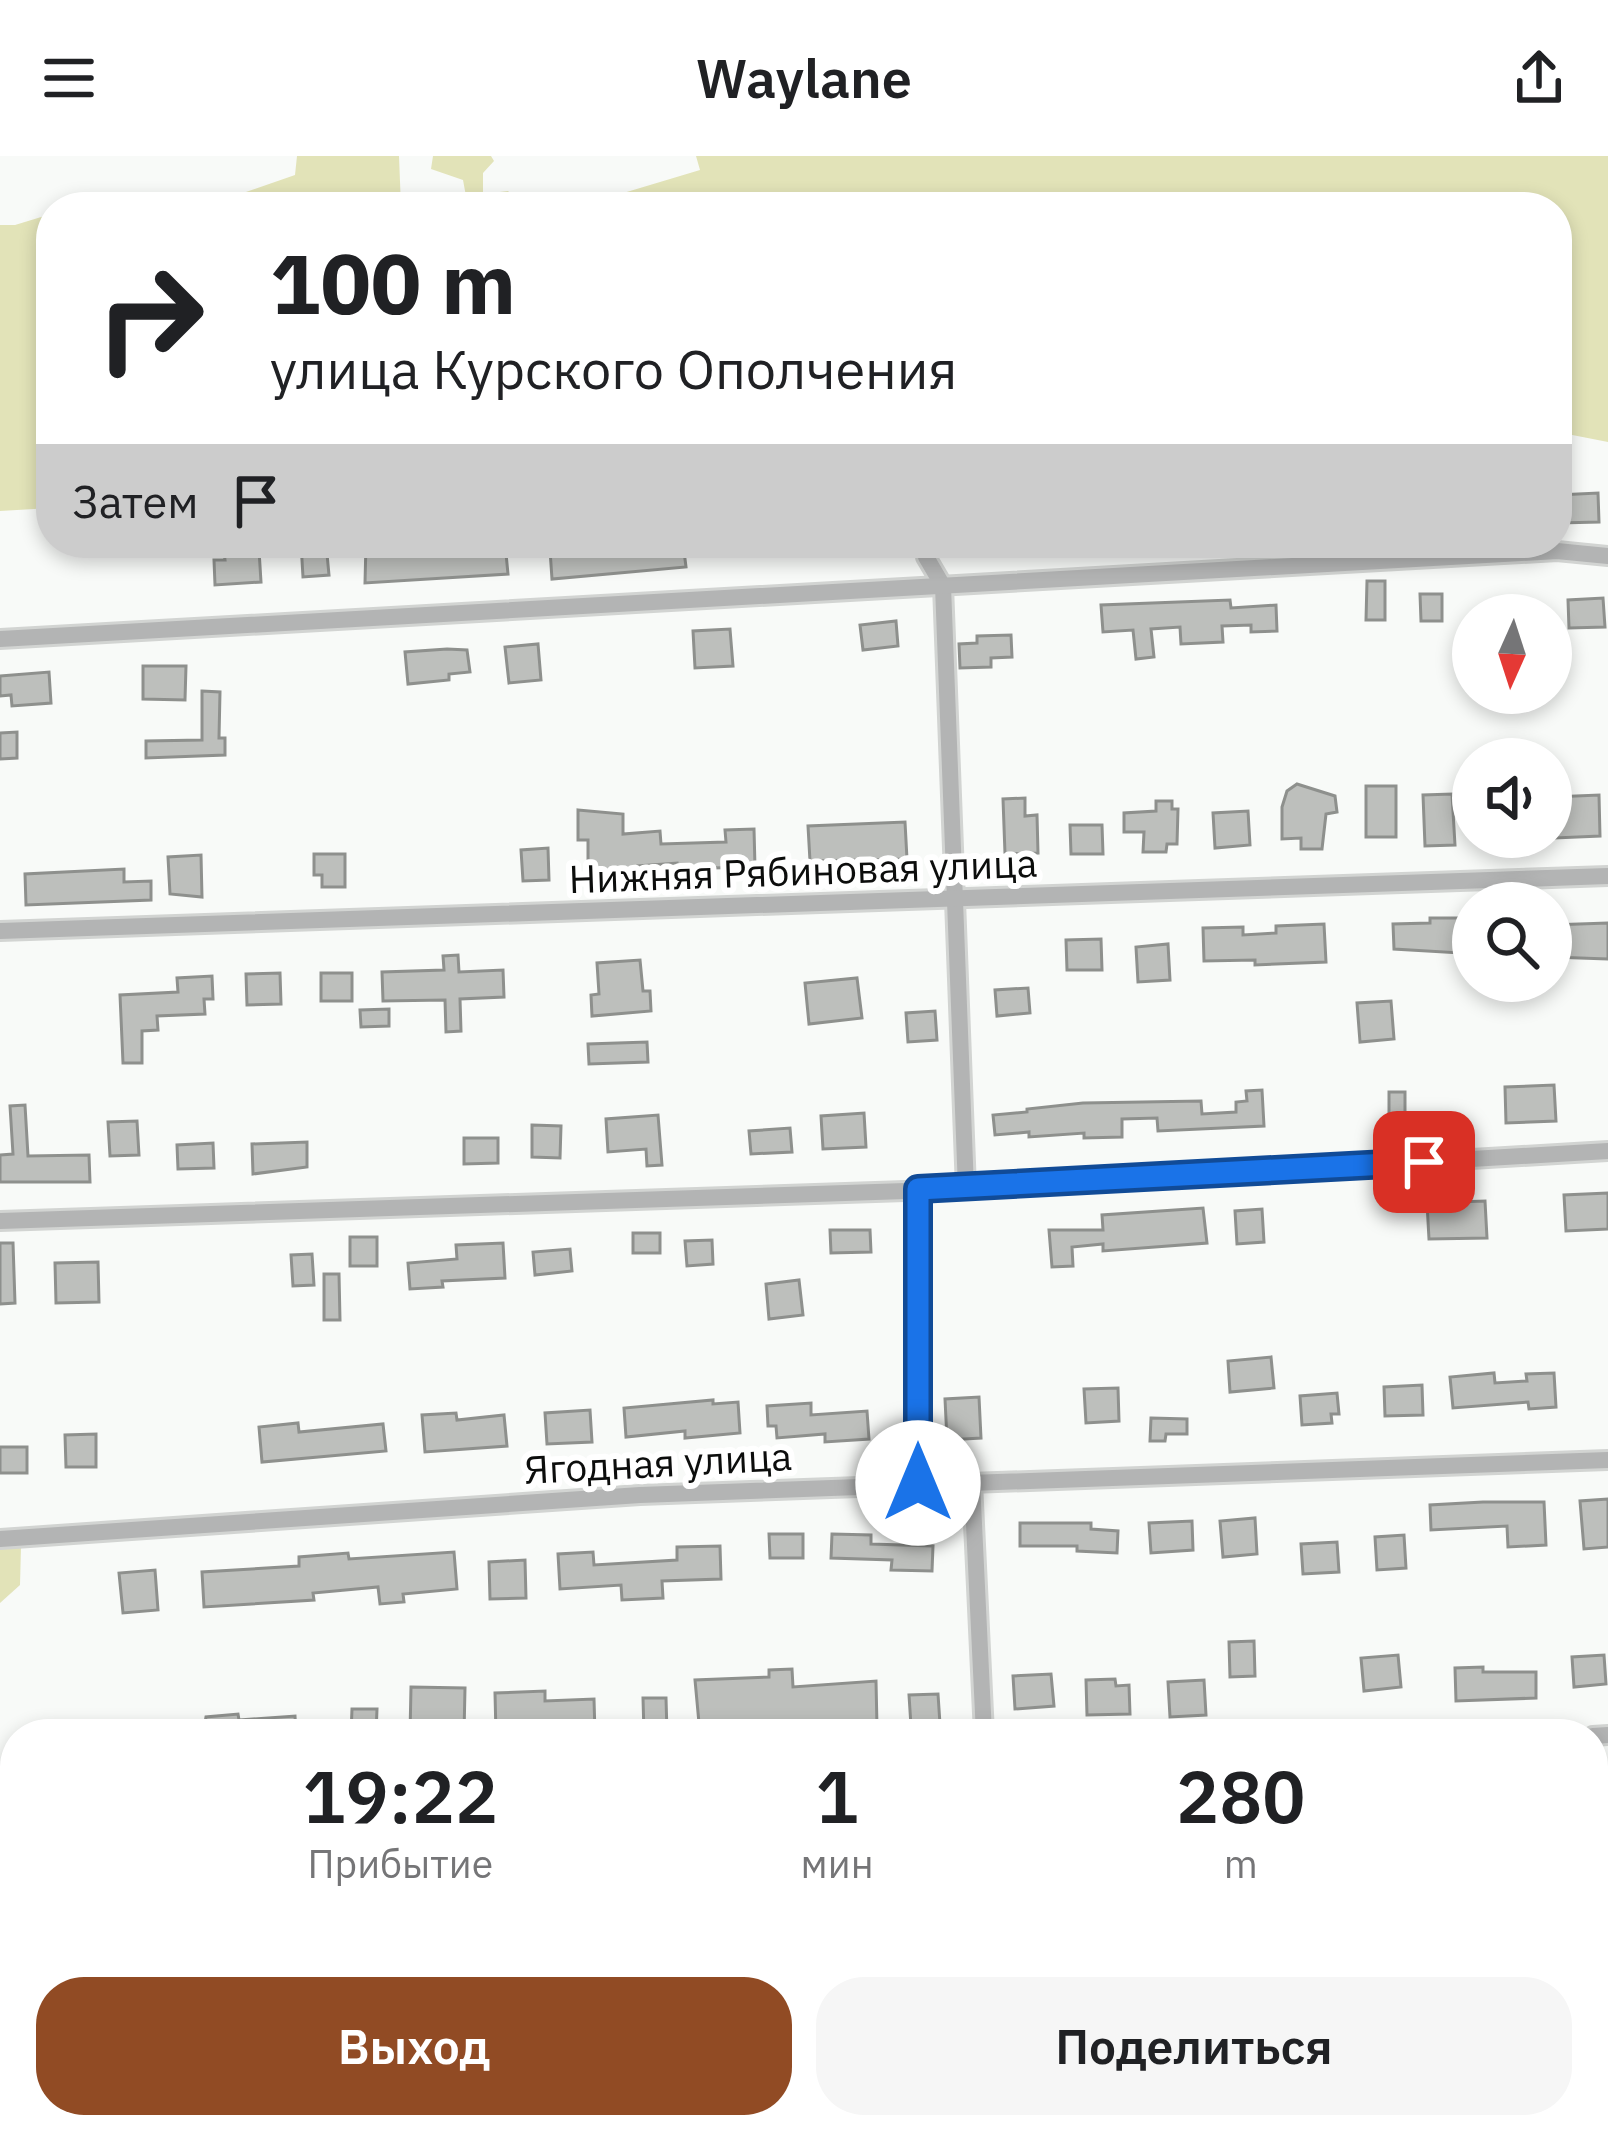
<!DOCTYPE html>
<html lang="ru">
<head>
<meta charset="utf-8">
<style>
	body { margin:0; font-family:"IBM Plex Sans",sans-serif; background:#f6f6f6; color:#202124; height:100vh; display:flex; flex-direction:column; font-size:45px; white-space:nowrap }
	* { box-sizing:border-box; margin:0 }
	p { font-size:39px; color:#757577 }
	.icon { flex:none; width:66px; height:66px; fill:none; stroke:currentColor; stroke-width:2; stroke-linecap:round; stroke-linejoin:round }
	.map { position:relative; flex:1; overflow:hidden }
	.sheet { position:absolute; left:0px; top:1563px; width:1608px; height:420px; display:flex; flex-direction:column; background:#fff; border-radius:48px 48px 0 0; box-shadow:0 6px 18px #0003 }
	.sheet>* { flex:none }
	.banner { position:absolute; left:36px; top:36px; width:1536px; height:366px; border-radius:48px; box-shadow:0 6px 18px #0003; background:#fff; color:#202124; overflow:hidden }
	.needle { width:78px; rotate:183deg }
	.tools { position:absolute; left:1452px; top:438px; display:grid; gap:24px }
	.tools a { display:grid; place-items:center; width:120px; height:120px; border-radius:50%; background:#fff; box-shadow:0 6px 18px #0003; font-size:60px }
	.pin { position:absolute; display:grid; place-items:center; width:102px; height:102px; color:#fff; margin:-51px; border-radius:24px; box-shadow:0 6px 18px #0006 }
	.me { position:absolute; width:132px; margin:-66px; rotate:0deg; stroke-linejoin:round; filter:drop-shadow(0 0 9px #0008) }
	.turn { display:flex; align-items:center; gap:42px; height:252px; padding:0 36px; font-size:54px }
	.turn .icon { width:156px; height:156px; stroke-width:2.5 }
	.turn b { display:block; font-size:84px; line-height:102px }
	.then { display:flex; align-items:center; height:114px; padding:0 36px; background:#0003; gap:24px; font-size:45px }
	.eta { display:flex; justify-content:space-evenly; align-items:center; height:204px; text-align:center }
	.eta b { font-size:72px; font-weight:600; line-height:84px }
	.cta { display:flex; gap:24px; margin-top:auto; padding:24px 36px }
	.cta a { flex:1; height:138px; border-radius:48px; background:#914b24; color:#fff; font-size:48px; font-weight:600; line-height:138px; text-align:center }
	.cta a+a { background:#f6f6f6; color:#202124 }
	header { display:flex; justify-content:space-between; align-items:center; height:156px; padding:0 36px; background:#fff; font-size:54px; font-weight:600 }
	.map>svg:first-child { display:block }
	.green { fill:#e2e3b8 }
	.building { fill:#bdbfbc; stroke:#8e908d; stroke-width:3 }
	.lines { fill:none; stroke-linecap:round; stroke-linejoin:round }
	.service-casing { stroke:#d2d4d2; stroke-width:15 }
	.minor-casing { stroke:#d2d4d2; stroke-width:22 }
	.service { stroke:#b3b4b4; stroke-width:9 }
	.minor { stroke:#b3b4b4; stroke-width:16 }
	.route-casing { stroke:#114b97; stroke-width:30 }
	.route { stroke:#1a73e8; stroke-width:21 }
	.labels { text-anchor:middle; stroke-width:12; stroke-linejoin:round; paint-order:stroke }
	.street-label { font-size:39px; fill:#0c0d0c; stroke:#fff }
</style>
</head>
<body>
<header><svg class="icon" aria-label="menu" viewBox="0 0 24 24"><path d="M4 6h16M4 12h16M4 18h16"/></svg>Waylane<svg class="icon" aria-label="share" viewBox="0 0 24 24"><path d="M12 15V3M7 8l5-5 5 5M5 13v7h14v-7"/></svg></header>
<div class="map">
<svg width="1608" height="1983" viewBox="0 0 1608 1983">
	<rect width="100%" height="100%" fill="#f8faf8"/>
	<g class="green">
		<path d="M297,0H399L401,51H203L295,19Z"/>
		<path d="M433,0H491L494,5L483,17V38L508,35L522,49L530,51H468L463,24L431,13Z"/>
		<path d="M696,0H1608V286L1557,276V51H545L573,39L610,41L700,14Z"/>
		<path d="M51,58V352L0,355V69H15Z"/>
		<path d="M6,1375L21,1390L20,1429L0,1447V1376Z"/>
		<path d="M1608,1781V1881L1593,1886V1785Z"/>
		<path d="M1180,1968H1363L1334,1983H1179Z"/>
	</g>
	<g class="building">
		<path d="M1598,337L1599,366L1559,367L1558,339Z"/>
		<path d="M301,387H326L329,419L303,421Z"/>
		<path d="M366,387H392V397L425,394L424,387H505L508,418L365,427Z"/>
		<path d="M599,387H683L686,411L552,423L550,394L599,391Z"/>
		<path d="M259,394L261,426L215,429L214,404H225L224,396Z"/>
		<path d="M1367,425H1385V464H1366Z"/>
		<path d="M1420,438H1442V465H1421Z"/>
		<path d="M1603,442L1605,471L1569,472L1568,444Z"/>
		<path d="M1230,444L1231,452L1276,449L1277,475L1251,476V469L1222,470L1223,486L1181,488L1180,471L1151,473L1154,501L1136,503L1133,474L1103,476L1101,449Z"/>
		<path d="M896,465L898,490L863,494L860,469Z"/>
		<path d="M730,473L733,510L695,512L693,475Z"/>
		<path d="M1011,479L1012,501L991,502V511L960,512L959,488L977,487V480Z"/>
		<path d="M538,488L541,524L509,527L505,491Z"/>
		<path d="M447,493L467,494L470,516L449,518V524L408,528L405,496Z"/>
		<path d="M143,510H186L185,544L143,543Z"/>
		<path d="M49,516L51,547L12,550L11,539L0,540V520Z"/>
		<path d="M202,535L220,536L219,582H225V599L146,602V585L202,584Z"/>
		<path d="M17,576V602L0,603V577Z"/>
		<path d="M1297,628L1335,640L1337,656L1326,658L1322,693H1301V682L1282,683V651L1287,635Z"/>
		<rect x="1366" y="630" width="30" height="51"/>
		<path d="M1452,638L1455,689L1425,690L1423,639Z"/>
		<path d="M1599,639L1600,680L1555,682L1553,641Z"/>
		<path d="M1025,642V660L1037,659L1038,697L1005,698L1003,643Z"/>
		<path d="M1156,645H1172V653H1178L1177,688H1167L1166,696H1143L1144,676H1124V657L1156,655Z"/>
		<path d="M578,654L623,658V678L660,675L661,688L726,686L725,674L754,673L755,711L712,712L713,722L677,724V707L638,710V720L588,721V684H578Z"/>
		<path d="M1248,655L1250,689L1215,692L1213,657Z"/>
		<path d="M905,666L907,703L810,705L808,670Z"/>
		<path d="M1070,669H1102L1103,698H1071Z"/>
		<path d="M548,692L549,724L523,725L521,694Z"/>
		<path d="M314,698H345V731H322V719H314Z"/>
		<path d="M201,699L202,741L170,738L168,701Z"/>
		<path d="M124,713V726L151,725V744L26,749L25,718Z"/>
		<path d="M1430,762H1460V768H1473V787L1460,788V797L1394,793L1393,768L1430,767Z"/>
		<path d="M1608,767V803L1552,801L1551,769Z"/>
		<path d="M1324,768L1326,806L1255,809V804L1204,805L1203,772L1243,771V779L1276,777V770Z"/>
		<path d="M1101,783L1102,814H1067L1066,784Z"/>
		<path d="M1168,788L1170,824L1138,826L1136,791Z"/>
		<path d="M458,799L459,816L503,814L504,841L460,843L461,875L446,876L445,844L383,845L382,816L444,814L443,800Z"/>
		<path d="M640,804L643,835H650L651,855L592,860L591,839L599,838L597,807Z"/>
		<path d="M280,817L281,848L247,849L246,818Z"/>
		<rect x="321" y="817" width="31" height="28"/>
		<path d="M212,820L213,843H204L205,858L157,860L158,874L142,875V907H123L120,839L178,836L177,822Z"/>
		<path d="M857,822L862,862L809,868L805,827Z"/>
		<path d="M1028,832L1030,857L997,860L995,834Z"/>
		<path d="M1391,845L1394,883L1360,886L1357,847Z"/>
		<path d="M389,853V870L361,871L360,854Z"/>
		<path d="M935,855L937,884L908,886L906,857Z"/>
		<path d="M647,886L648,906L589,908L588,888Z"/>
		<path d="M1554,929L1556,965L1506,967L1505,931Z"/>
		<path d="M1262,934L1264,970L1158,975L1157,962L1122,963V981L1084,982V977L1029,981V976L995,979L993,959L1027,956V953L1083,947L1201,945L1202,958L1236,956V946L1247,945L1246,935Z"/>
		<path d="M1389,936H1405V965L1389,964Z"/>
		<path d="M25,949L28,1000L89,999L90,1026H0V999L13,998L10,950Z"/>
		<path d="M864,957L866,991L823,993L821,960Z"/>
		<path d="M658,959L662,1009L647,1010L646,993L608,996L606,963Z"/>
		<path d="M137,965L139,999L110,1000L108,966Z"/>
		<path d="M532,969L561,970L560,1002L532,1001Z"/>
		<path d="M790,972L792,996L751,998L749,975Z"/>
		<path d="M464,982H498V1007L464,1008Z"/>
		<path d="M307,986V1011L253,1018L252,988Z"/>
		<path d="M213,987L214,1012L178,1013L177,989Z"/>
		<path d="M1608,1037V1073L1566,1075L1564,1039Z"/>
		<path d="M1485,1045L1487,1082L1429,1083L1427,1047Z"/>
		<path d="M1203,1052L1207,1087L1103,1095V1088L1072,1091L1073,1110L1052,1111L1049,1074H1103L1102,1059Z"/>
		<path d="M1262,1053L1264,1086L1237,1088L1235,1055Z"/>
		<path d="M830,1074H870L871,1096L831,1097Z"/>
		<rect x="633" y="1077" width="27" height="20"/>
		<rect x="350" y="1081" width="27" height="29"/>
		<path d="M712,1084L713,1108L687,1110L685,1085Z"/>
		<path d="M0,1087H13L15,1147L0,1148Z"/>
		<path d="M503,1087L505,1122L442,1125L443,1131L410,1133L408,1107L457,1103L456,1089Z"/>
		<path d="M570,1093L572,1115L535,1119L533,1096Z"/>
		<path d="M312,1098L314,1129L293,1130L291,1099Z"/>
		<path d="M98,1106L99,1146L56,1147L55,1107Z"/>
		<path d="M324,1118H339L340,1164H324Z"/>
		<path d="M799,1124L803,1159L769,1163L766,1128Z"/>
		<path d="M1271,1201L1274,1232L1230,1236L1228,1205Z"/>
		<path d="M1494,1217L1495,1227L1527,1225L1526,1218L1554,1217L1556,1251L1529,1253L1528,1246L1453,1252L1450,1221Z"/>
		<path d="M1422,1229L1423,1259L1385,1260L1384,1231Z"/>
		<path d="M1118,1232L1119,1265L1086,1267L1084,1233Z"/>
		<path d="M1337,1237L1339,1258H1331L1332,1267L1302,1269L1300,1240Z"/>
		<path d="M979,1241L981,1282L947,1284L945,1243Z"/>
		<path d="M713,1244V1248L738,1246L740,1277L685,1282V1275L626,1281L624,1252Z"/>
		<path d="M811,1247V1259L867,1255L869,1283L825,1286V1278L777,1282L776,1270H768L767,1250Z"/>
		<path d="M590,1254L592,1286L547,1288L545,1257Z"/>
		<path d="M456,1257L457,1264L504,1259L507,1290L425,1296L422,1259Z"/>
		<path d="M1151,1262L1187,1263V1278H1166L1165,1285H1150Z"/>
		<path d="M298,1267L299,1276L383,1268L386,1295L262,1306L259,1271Z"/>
		<path d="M96,1278V1311H66L65,1279Z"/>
		<rect x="0" y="1291" width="27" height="26"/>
		<path d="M1608,1343V1391L1584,1393L1580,1345Z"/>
		<path d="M1483,1346H1544L1546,1389L1508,1391L1507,1370L1431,1374L1430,1349Z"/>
		<path d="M1255,1362L1257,1398L1223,1401L1220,1365Z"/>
		<path d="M1192,1365L1193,1394L1151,1397L1149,1367Z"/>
		<path d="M1020,1367H1091V1373L1118,1375L1117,1397L1077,1395V1390H1020Z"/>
		<path d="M769,1378H803V1402H770Z"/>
		<path d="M832,1378L871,1379V1388L933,1390L932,1415L891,1414L892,1404L831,1402Z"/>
		<path d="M1404,1379L1406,1412L1377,1414L1375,1381Z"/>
		<path d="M1337,1386L1339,1416L1303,1418L1301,1388Z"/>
		<path d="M720,1390L721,1423L662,1425L663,1442L622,1444L621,1429L560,1433L558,1398L593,1396L594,1409L677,1404V1391Z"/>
		<path d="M454,1396L457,1433L403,1438L404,1446L380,1448L378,1431L313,1437L314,1444L204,1451L202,1416L299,1410V1401L348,1397L349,1403Z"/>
		<path d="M525,1404L526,1442L490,1443L489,1406Z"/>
		<path d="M155,1414L158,1454L123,1457L119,1417Z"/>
		<path d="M1254,1485L1255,1520L1230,1521L1229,1486Z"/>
		<path d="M1398,1499L1401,1531L1364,1535L1361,1502Z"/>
		<path d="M1604,1499L1606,1528L1574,1531L1572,1501Z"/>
		<path d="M1483,1511V1516H1536V1542L1456,1545L1455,1512Z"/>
		<path d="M792,1513L793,1531L876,1525L877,1571L700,1578L695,1524L769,1521V1514Z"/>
		<path d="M1051,1518L1054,1550L1015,1553L1013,1520Z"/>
		<path d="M1115,1523L1116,1530L1129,1529L1130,1558L1087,1559L1086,1524Z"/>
		<path d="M1204,1524L1206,1559L1170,1561L1168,1526Z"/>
		<path d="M411,1531L465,1532L464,1578H410Z"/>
		<path d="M545,1535V1545L594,1543L595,1578H496L495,1537Z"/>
		<path d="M938,1538L940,1568L911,1570L909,1539Z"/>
		<path d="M643,1542H666L667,1577L644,1578Z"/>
		<path d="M352,1553H377L376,1578H351Z"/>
		<path d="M238,1558L239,1564L295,1560L296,1578H203L206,1561Z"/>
		<path d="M791,1968H829L830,1983H792Z"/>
		<path d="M859,1968H910L911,1983H860Z"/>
		<path d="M983,1968H1042L1043,1979L984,1983Z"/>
		<path d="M1075,1968H1127V1980L1076,1983Z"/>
	</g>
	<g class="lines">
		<g class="service-casing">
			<path id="service" d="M0,1913L15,1915"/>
		</g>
		<g class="minor-casing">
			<g id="minor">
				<path d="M926,387V401L943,430L966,1033"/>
				<path d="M0,483L1557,395L1608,400"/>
				<path d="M0,775L1608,720"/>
				<path d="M0,1065L966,1033L1608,995"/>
				<path d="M972,1326L984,1578"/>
				<path d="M918,1327V1033"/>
				<path d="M0,1383L640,1339L1608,1304"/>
				<path d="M1593,1580L1608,1579"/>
				<path d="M0,1653L15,1652"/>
				<path d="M1593,1848L1608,1844"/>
			</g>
		</g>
		<use href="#service" class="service"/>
		<use href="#minor" class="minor"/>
	</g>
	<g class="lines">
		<g class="route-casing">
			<path id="route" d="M918,1327V1033L1424,1006"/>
		</g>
		<use href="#route" class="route"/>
	</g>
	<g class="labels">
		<g class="street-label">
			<text transform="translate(803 715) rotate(-2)" y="14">Нижняя Рябиновая улица</text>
			<text transform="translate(658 1307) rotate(-3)" y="14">Ягодная улица</text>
		</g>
	</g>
</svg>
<div class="tools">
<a><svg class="needle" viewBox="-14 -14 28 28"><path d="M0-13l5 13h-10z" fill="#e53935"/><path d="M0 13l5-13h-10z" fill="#757577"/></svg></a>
<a><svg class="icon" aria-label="sound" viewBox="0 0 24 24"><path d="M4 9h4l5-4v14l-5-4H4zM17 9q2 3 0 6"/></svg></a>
<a><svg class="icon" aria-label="search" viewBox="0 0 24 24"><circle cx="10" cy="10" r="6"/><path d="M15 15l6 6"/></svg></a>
</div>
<div class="pin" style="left:1424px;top:1006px;background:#d93025"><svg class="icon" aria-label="arrive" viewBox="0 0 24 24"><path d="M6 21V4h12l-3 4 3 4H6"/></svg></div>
<svg class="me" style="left:918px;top:1327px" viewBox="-20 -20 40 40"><circle r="19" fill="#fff"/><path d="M0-13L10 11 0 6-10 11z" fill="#1a73e8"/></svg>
<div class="banner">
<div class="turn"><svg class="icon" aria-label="right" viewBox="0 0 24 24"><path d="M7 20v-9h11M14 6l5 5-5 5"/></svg><div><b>100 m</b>улица Курского Ополчения</div></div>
<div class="then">Затем<svg class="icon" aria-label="arrive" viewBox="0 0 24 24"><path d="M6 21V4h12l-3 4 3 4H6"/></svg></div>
</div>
<section class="sheet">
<div class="eta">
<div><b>19:22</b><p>Прибытие</p></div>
<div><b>1</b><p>мин</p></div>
<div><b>280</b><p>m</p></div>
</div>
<div class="cta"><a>Выход</a><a>Поделиться</a></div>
</section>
</div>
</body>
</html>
